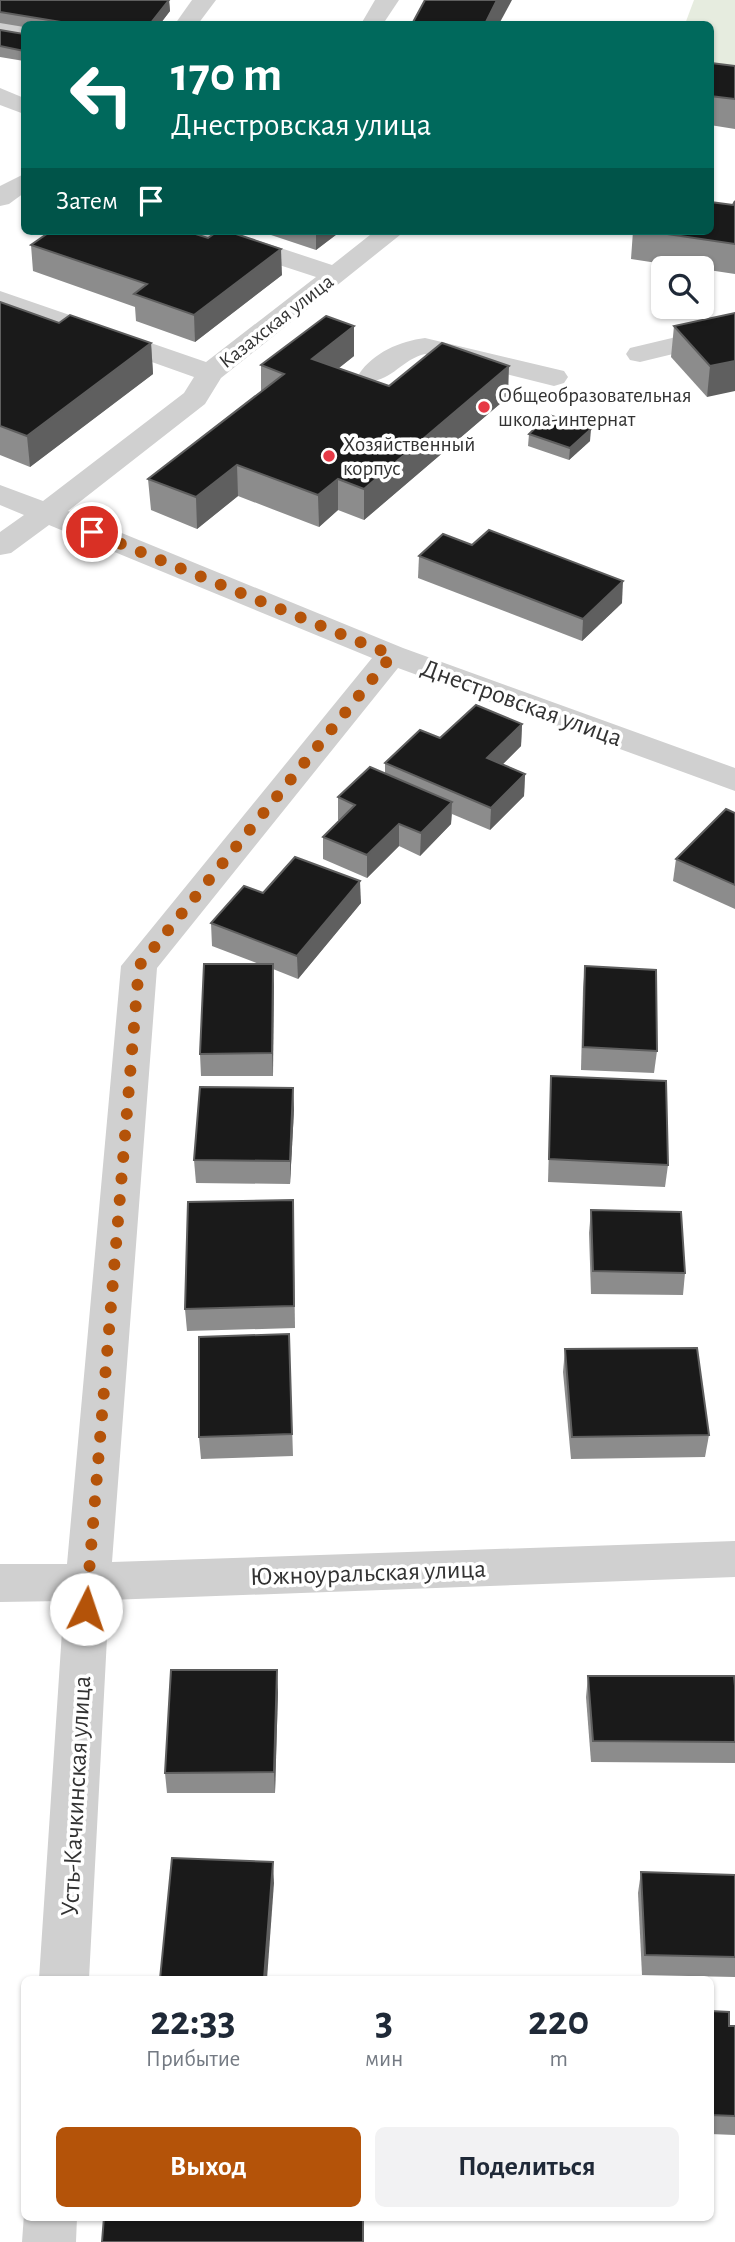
<!DOCTYPE html>
<html lang="ru">
<head>
<meta charset="utf-8">
<style>
	body { margin:0; font-family:"Alegreya Sans",sans-serif; background:#f2f2f3; color:#1f2937; height:100vh; display:flex; flex-direction:column; font-size:26px; white-space:nowrap }
	* { box-sizing:border-box; margin:0 }
	p { font-size:23px; color:#747a83 }
	.icon { flex:none; width:38px; height:38px; fill:none; stroke:currentColor; stroke-width:2; stroke-linecap:round; stroke-linejoin:round }
	.map { position:relative; flex:1; overflow:hidden }
	.drawer { position:absolute; left:21px; top:1976px; width:693px; height:245px; display:flex; flex-direction:column; background:#fff; border-radius:10px; box-shadow:0 2px 5px #0004 }
	.drawer>* { flex:none }
	.hud { position:absolute; left:21px; top:21px; width:693px; height:214px; border-radius:10px; box-shadow:0 2px 5px #0004; background:#00695c; color:#fff; overflow:hidden }
	.controls { position:absolute; left:651px; top:256px; display:grid; gap:14px }
	.controls a { display:grid; place-items:center; width:63px; height:63px; border-radius:10px; background:#fff; box-shadow:0 2px 5px #0004; font-size:35px }
	.pin { position:absolute; display:grid; place-items:center; width:60px; height:60px; color:#fff; margin:-30px; border:4px solid #fff; border-radius:50%; box-shadow:0 2px 7px #0007 }
	.me { position:absolute; width:77px; margin:-38px; rotate:4deg; stroke-linejoin:round; filter:drop-shadow(0 0 5px #0008) }
	.turn { display:flex; align-items:center; gap:24px; height:147px; padding:0 35px; font-size:32px }
	.turn .icon { width:91px; height:91px; stroke-width:2.5 }
	.turn b { display:block; font-size:49px; line-height:60px }
	.then { display:flex; align-items:center; height:66px; padding:0 35px; background:#0003; gap:14px; font-size:26px }
	.eta { display:flex; justify-content:space-evenly; align-items:center; height:119px; text-align:center }
	.eta b { font-size:42px; font-weight:700; line-height:49px }
	.action { display:flex; gap:14px; margin-top:auto; padding:14px 35px }
	.action a { flex:1; height:80px; border-radius:10px; background:#b45309; color:#fff; font-size:28px; font-weight:700; line-height:80px; text-align:center }
	.action a+a { background:#f2f2f3; color:#1f2937 }
	.map>svg:first-child { display:block }
	.green { fill:#e6ecdf }
	.lines { fill:none; stroke-linecap:round; stroke-linejoin:round }
	.minor { fill:#d0d0d0; fill-rule:evenodd }
	.wall { fill:#8c8c8c }
	.shaded-wall { fill:#5f5f5f }
	.building { fill:#1a1a1a; stroke:#5f5f5f; stroke-width:2 }
	.route { stroke:#b45309; stroke-width:12; stroke-dasharray:0 21.6 }
	.poi-dot { fill:#e63946; stroke:#fff; stroke-width:2.5 }
	.labels { text-anchor:middle; stroke-width:7; stroke-linejoin:round; paint-order:stroke }
	.far-street-label { font-size:21px; fill:#333; stroke:#fff }
	.far-poi-label { font-size:21px; fill:#333; stroke:#fff; text-anchor:start }
	.street-label { font-size:26px; fill:#333; stroke:#fff }
</style>
</head>
<body>
<div class="map">
<svg width="735" height="2242" viewBox="0 0 735 2242">
	<rect width="100%" height="100%" fill="#fff"/>
	<path class="green" d="M694,0H735V74L711,72L710,24H685Z"/>
	<g class="lines">
		<g class="minor">
			<path d="M192,0H216L198,24H175Z"/>
			<path d="M375,0H399L383,24H361Z"/>
			<path d="M0,20L27,24L24,38L0,34Z"/>
			<path d="M0,88L24,98V114L0,105Z"/>
			<path d="M24,174V193L9,204L0,206V186Z"/>
			<path d="M190,231H229L332,265L375,231H405L221,378L205,404L68,511L403,648L735,768V791L398,668L157,968L112,1562L735,1541V1577L109,1600L89,1979H39L64,1601L0,1602V1564H67L121,966L372,658L49,525L11,553L0,555V532L24,515L0,505V485L43,501L184,393L194,377L0,308V291L206,362L316,277L194,237Z"/>
			<path d="M735,323V339L640,362L630,360L626,354L630,348Z"/>
			<path d="M425,338L564,371L568,377L564,383L554,386L425,354C401,359 389,386 363,380L359,374C373,353 400,341 425,338Z"/>
			<path d="M24,2214V2217H77L76,2242H22Z"/>
		</g>
	</g>
	<g class="wall">
		<path d="M0,0H169L170,11L160,24H24V27L0,23Z"/>
		<path d="M0,30L24,34V61L0,57Z"/>
		<path d="M710,64L735,66V129L710,125Z"/>
		<path d="M735,201V274L702,269V268H690L631,259L633,231H710L733,205Z"/>
		<path d="M259,231H341L316,250Z"/>
		<path d="M31,245L282,275L195,342L136,321L135,307L33,271Z"/>
		<path d="M0,302L59,323L151,343L153,374L30,467L0,455Z"/>
		<path d="M735,313L707,397L671,357L674,326Z"/>
		<path d="M354,356L339,368L389,386L508,397L364,520L338,510L319,527L238,496L197,529L151,510L148,479L261,392V365Z"/>
		<path d="M529,434L590,441L569,460L528,446Z"/>
		<path d="M419,556L622,603L582,641L418,578Z"/>
		<path d="M522,724L521,746L503,764L525,774L524,796L490,830L452,814L451,824L420,856L399,846L367,878L323,859V837L340,820H338V797L385,773V763L440,738Z"/>
		<path d="M735,813V909L673,881L676,859Z"/>
		<path d="M263,893L361,903L298,979L273,969V1076H201L200,1054L259,964L212,946L211,923Z"/>
		<path d="M585,966L657,1051L654,1073L581,1070L583,989Z"/>
		<path d="M551,1076L668,1165L665,1187L548,1182Z"/>
		<path d="M293,1088L294,1110L290,1184L196,1183L194,1160Z"/>
		<path d="M293,1200L295,1328L187,1331L185,1309Z"/>
		<path d="M591,1210L685,1273L683,1295L591,1294L589,1233Z"/>
		<path d="M289,1334L293,1456L201,1459L199,1437Z"/>
		<path d="M565,1349L709,1435L705,1457L571,1459L563,1372Z"/>
		<path d="M588,1676L735,1686V1763L591,1762L586,1697Z"/>
		<path d="M278,1692L275,1793H167L165,1773Z"/>
		<path d="M641,1872L735,1875V1977L642,1975L638,1893Z"/>
		<path d="M710,2011L729,2026H735V2135L710,2134Z"/>
	</g>
	<g class="shaded-wall">
		<path d="M169,0L170,11L160,24H150Z"/>
		<path d="M497,0H512L499,24H485Z"/>
		<path d="M316,231H341L316,250Z"/>
		<path d="M281,249L282,275L195,342L194,315Z"/>
		<path d="M354,326V356L312,389V359Z"/>
		<path d="M151,343L153,374L30,467L27,436Z"/>
		<path d="M735,361V391L707,397L710,366Z"/>
		<path d="M509,366L508,397L364,520V489Z"/>
		<path d="M591,429L590,441L569,460L570,448Z"/>
		<path d="M237,465L238,496L197,529L196,497Z"/>
		<path d="M338,479V510L319,527L318,495Z"/>
		<path d="M623,581L622,603L582,641L583,619Z"/>
		<path d="M522,724L521,746L487,780V758Z"/>
		<path d="M525,774L524,796L490,830L491,808Z"/>
		<path d="M452,802L451,824L420,856L421,833Z"/>
		<path d="M399,824V846L367,878V855Z"/>
		<path d="M360,881L361,903L298,979L297,956Z"/>
		<path d="M273,964L274,986L273,1076L272,1053Z"/>
		<path d="M293,1088L294,1110L290,1184V1161Z"/>
		<path d="M277,1670L278,1692L275,1793L274,1772Z"/>
		<path d="M273,1862L274,1883L267,1979H264Z"/>
	</g>
	<g class="building">
		<path d="M0,0H169L150,24H73L0,12Z"/>
		<path d="M425,0H497L485,24H412Z"/>
		<path d="M0,30L24,34V51L0,46Z"/>
		<path d="M711,63L735,66V99L710,96Z"/>
		<path d="M735,201V244L647,231H710V202L733,205Z"/>
		<path d="M51,231H186L208,238L218,231H227L281,249L194,315L134,294L147,284L31,245Z"/>
		<path d="M0,302L59,323L70,315L151,343L27,436L0,426Z"/>
		<path d="M735,313V361L710,366L674,326Z"/>
		<path d="M326,316L354,326L312,359L389,386L442,343L509,366L364,489L338,479L318,495L237,465L196,497L148,479L284,374L261,365Z"/>
		<path d="M549,415L591,429L570,448L529,434Z"/>
		<path d="M489,530L623,581L583,619L419,556L443,534L472,545Z"/>
		<path d="M476,705L522,724L487,758L525,774L491,808L385,763L420,730L440,738Z"/>
		<path d="M370,767L452,802L421,833L399,824L367,855L323,837L355,805L338,797Z"/>
		<path d="M726,809L735,813V885L676,859Z"/>
		<path d="M295,857L360,881L297,956L211,923L244,886L263,893Z"/>
		<path d="M204,964H273L272,1053L200,1054Z"/>
		<path d="M585,966L656,970L657,1051L583,1047Z"/>
		<path d="M551,1076L666,1081L668,1165L549,1159Z"/>
		<path d="M200,1087L293,1088L290,1161L194,1160Z"/>
		<path d="M293,1200L294,1306L185,1309L188,1202Z"/>
		<path d="M591,1210L681,1212L685,1273L593,1271Z"/>
		<path d="M289,1334L292,1434L199,1437V1337Z"/>
		<path d="M697,1348L709,1435L572,1437L565,1349Z"/>
		<path d="M171,1670H277L274,1772L165,1773Z"/>
		<path d="M588,1676H734L735,1686V1742L593,1741Z"/>
		<path d="M172,1858L273,1862L264,1979H160Z"/>
		<path d="M641,1872L735,1875V1957L645,1955Z"/>
		<path d="M710,2011L729,2012V2026H735V2116L710,2115Z"/>
		<path d="M104,2217H363V2242H102Z"/>
	</g>
	<g class="lines">
		<path class="route" d="M86,1609L139,966L392,655L92,532"/>
	</g>
	<g class="poi-dot">
		<circle cx="484" cy="407" r="7"/>
		<circle cx="329" cy="456" r="7"/>
	</g>
	<g class="labels">
		<g class="far-street-label">
			<text transform="translate(276 321) rotate(-38)" y="7">Казахская улица</text>
		</g>
		<g class="far-poi-label">
			<text x="498" y="402">Общеобразовательная<tspan x="498" dy="24">школа-интернат</tspan></text>
			<text x="343" y="451">Хозяйственный<tspan x="343" dy="24">корпус</tspan></text>
		</g>
		<g class="street-label">
			<text transform="translate(522 702) rotate(20)" y="9">Днестровская улица</text>
			<text transform="translate(368 1572) rotate(-2)" y="9">Южноуральская улица</text>
			<text transform="translate(75 1796) rotate(-87)" y="9">Усть-Качкинская улица</text>
		</g>
	</g>
</svg>
<div class="controls">
<a><svg class="icon" aria-label="search" viewBox="0 0 24 24"><circle cx="10" cy="10" r="6"/><path d="M15 15l6 6"/></svg></a>
</div>
<div class="pin" style="left:92px;top:532px;background:#d93025"><svg class="icon" aria-label="arrive" viewBox="0 0 24 24"><path d="M6 21V4h12l-3 4 3 4H6"/></svg></div>
<svg class="me" style="left:86px;top:1609px" viewBox="-20 -20 40 40"><circle r="19" fill="#fff"/><path d="M0-13L10 11 0 6-10 11z" fill="#b45309"/></svg>
<div class="hud">
<div class="turn"><svg class="icon" aria-label="left" viewBox="0 0 24 24"><path d="M17 20v-9H6M10 6l-5 5 5 5"/></svg><div><b>170 m</b>Днестровская улица</div></div>
<div class="then">Затем<svg class="icon" aria-label="arrive" viewBox="0 0 24 24"><path d="M6 21V4h12l-3 4 3 4H6"/></svg></div>
</div>
<section class="drawer">
<div class="eta">
<div><b>22:33</b><p>Прибытие</p></div>
<div><b>3</b><p>мин</p></div>
<div><b>220</b><p>m</p></div>
</div>
<div class="action"><a>Выход</a><a>Поделиться</a></div>
</section>
</div>
</body>
</html>
